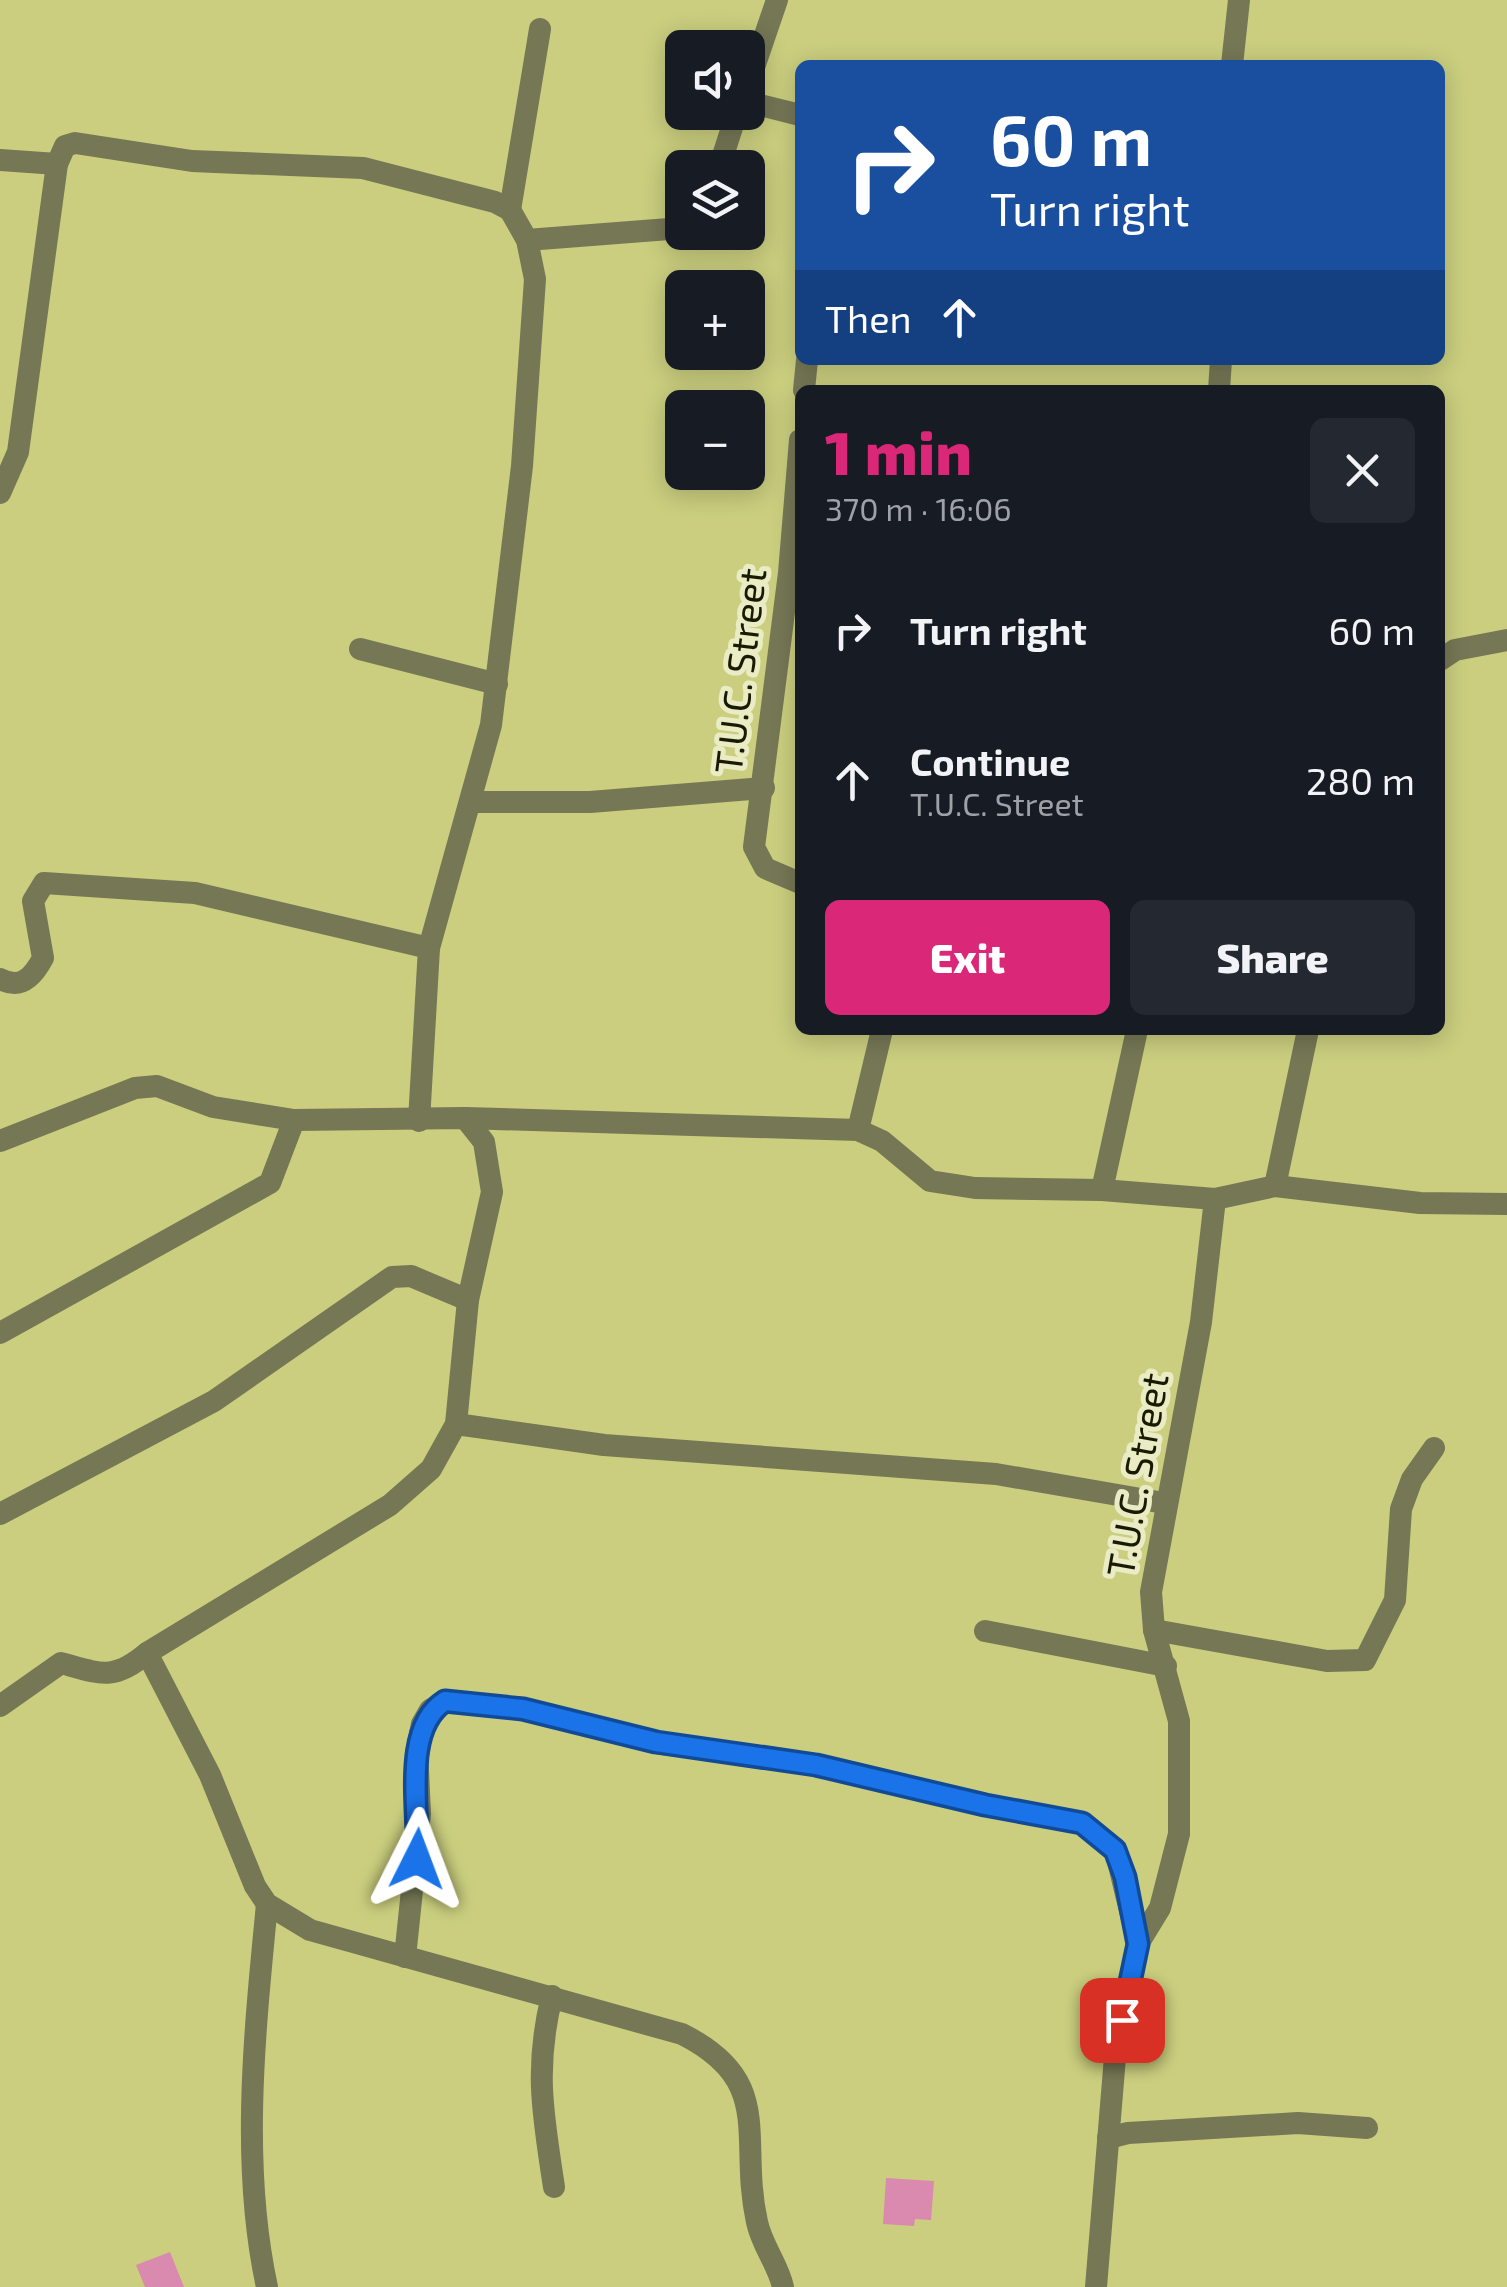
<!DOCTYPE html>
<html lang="en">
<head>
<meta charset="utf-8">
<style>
	body { margin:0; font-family:"Exo 2",sans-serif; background:#242831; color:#f1f3f6; height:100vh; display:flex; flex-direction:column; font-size:38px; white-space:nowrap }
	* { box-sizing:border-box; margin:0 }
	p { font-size:32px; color:#9ea1a6 }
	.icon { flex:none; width:55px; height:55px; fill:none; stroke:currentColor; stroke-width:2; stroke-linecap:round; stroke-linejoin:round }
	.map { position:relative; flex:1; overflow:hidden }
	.drawer { position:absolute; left:795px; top:385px; width:650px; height:650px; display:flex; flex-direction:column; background:#171b24; border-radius:15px; box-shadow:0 5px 25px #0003 }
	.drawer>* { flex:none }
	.hud { position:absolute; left:795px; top:60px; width:650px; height:305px; border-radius:15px; box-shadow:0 5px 25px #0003; background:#1a4fa0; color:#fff; overflow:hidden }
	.fabs { position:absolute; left:665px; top:30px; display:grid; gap:20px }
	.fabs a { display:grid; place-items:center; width:100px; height:100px; border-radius:15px; background:#171b24; box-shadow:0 5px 25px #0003; font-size:50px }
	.pin { position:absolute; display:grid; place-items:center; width:85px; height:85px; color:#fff; margin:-42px; border-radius:20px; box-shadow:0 5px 15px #0006 }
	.me { position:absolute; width:110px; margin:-55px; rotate:3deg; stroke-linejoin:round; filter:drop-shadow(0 0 8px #0008) }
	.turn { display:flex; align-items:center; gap:35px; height:210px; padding:0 30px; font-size:45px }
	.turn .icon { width:130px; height:130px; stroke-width:2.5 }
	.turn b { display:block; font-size:70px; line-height:85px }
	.then { display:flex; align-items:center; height:95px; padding:0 30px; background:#0003; gap:20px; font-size:38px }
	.round { display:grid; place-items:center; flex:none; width:105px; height:105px; border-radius:15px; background:#242831 }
	.headline { display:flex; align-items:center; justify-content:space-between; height:170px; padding:0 30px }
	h1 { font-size:60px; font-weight:800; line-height:75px; color:#db2777 }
	.cta { display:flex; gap:20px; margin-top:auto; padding:20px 30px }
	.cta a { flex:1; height:115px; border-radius:15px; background:#db2777; color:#fff; font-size:40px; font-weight:800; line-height:115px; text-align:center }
	.cta a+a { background:#242831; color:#f1f3f6 }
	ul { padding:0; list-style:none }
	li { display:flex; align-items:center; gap:30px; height:150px; padding:0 30px }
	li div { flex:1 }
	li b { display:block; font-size:38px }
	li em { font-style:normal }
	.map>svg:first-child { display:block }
	.building { fill:#da89af }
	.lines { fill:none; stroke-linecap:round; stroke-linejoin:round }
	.minor { stroke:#757755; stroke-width:22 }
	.route-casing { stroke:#114b97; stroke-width:25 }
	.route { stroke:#1a73e8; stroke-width:18 }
	.labels { text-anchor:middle; stroke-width:10; stroke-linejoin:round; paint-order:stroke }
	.street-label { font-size:38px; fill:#191a00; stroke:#e9ecc5 }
</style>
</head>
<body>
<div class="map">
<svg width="1507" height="2287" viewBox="0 0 1507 2287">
	<rect width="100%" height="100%" fill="#cace7e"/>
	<g class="building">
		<path d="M886,2178L934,2181L931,2220L915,2219L914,2226L883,2224Z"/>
		<path d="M170,2252L184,2287H145L136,2265Z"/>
	</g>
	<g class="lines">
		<g class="minor">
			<path d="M1232,65L1239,0"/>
			<path d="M748,85L777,0"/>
			<path d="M748,102L800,115"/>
			<path d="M0,160L57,164"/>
			<path d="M719,168L737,112"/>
			<path d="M510,210L540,29"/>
			<path d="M527,240L682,228"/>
			<path d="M804,390L807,360"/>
			<path d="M1219,390L1221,360"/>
			<path d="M800,440L789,573L754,847L765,868L800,883"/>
			<path d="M0,493L18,452L57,164L65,146L75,143L192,161L363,168L495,202L510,210L527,240L535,279L522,466L491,725L429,948L419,1121"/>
			<path d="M360,649L497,684"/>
			<path d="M1440,660L1455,650L1507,640"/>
			<path d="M472,802H590L764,788"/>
			<path d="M0,979C21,990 33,977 43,958L33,901L44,883L195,893L429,948"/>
			<path d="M882,1030L858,1130L882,1141L930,1181L975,1188L1102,1190L1215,1199L1275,1186L1420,1203L1507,1204"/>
			<path d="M294,1120L465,1118L858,1130"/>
			<path d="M0,1141L135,1088L157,1086L213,1107L294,1120L270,1183L0,1333"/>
			<path d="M1275,1186L1308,1030"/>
			<path d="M1102,1190L1137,1030"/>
			<path d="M456,1424L604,1445L996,1474L1164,1503"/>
			<path d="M0,1514L214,1401L392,1277L411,1276L468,1300"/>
			<path d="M1154,1630L1327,1661L1365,1660L1395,1600L1401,1509L1412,1479L1434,1448"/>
			<path d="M985,1631L1166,1666"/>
			<path d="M147,1653L210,1775L255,1886L267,1904L310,1930L682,2034C777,2082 738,2137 757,2222C762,2246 778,2264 783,2287"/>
			<path d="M0,1706L61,1663C101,1674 114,1681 147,1653L390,1505L431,1469L456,1424L468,1300L492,1192L484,1142L465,1118"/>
			<path d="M405,1957L420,1814L417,1749L422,1724L430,1710L445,1701L523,1709L656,1743L816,1765L985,1805L1082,1823L1115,1849L1138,1944"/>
			<path d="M552,1996C534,2068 543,2115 554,2187"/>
			<path d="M1108,2138L1128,2133L1298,2123L1367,2128"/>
			<path d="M267,2287C240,2163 255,2029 267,1904"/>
			<path d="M1096,2287L1115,2057L1138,1944L1160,1908L1179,1834V1721L1154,1630L1151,1592L1201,1322L1215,1199"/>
		</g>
	</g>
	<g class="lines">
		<g class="route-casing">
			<path id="route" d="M417,1859C420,1812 401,1729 445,1701L523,1709L656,1742L816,1765L985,1805L1082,1823L1115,1850L1125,1877L1138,1944L1122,2020"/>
		</g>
		<use href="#route" class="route"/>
	</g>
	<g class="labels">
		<g class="street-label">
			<text transform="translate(741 671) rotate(-83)" y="13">T.U.C. Street</text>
			<text transform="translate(1138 1475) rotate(-80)" y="13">T.U.C. Street</text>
		</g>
	</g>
</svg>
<div class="fabs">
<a><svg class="icon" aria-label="sound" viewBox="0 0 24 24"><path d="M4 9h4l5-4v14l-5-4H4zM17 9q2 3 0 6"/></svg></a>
<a><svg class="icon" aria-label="layers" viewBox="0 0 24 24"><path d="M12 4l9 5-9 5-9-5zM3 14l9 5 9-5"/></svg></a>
<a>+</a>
<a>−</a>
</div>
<div class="pin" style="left:1122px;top:2020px;background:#d93025"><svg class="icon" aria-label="arrive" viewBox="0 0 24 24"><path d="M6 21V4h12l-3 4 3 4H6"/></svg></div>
<svg class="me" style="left:417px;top:1859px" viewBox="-20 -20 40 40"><path d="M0-17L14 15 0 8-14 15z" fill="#1a73e8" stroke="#fff" stroke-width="4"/></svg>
<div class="hud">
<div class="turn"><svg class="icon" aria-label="right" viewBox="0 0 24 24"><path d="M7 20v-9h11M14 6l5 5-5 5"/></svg><div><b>60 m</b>Turn right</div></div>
<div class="then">Then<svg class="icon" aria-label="ahead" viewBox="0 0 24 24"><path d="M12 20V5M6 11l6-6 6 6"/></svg></div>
</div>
<section class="drawer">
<div class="headline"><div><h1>1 min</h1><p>370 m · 16:06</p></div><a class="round"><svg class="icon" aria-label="close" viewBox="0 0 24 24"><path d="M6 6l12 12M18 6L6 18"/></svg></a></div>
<ul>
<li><svg class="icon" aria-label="right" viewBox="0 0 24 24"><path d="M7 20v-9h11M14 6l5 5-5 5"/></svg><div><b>Turn right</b></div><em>60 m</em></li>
<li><svg class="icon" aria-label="ahead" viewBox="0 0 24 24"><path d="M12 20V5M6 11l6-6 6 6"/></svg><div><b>Continue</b><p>T.U.C. Street</p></div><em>280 m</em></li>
</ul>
<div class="cta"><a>Exit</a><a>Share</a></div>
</section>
</div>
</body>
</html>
